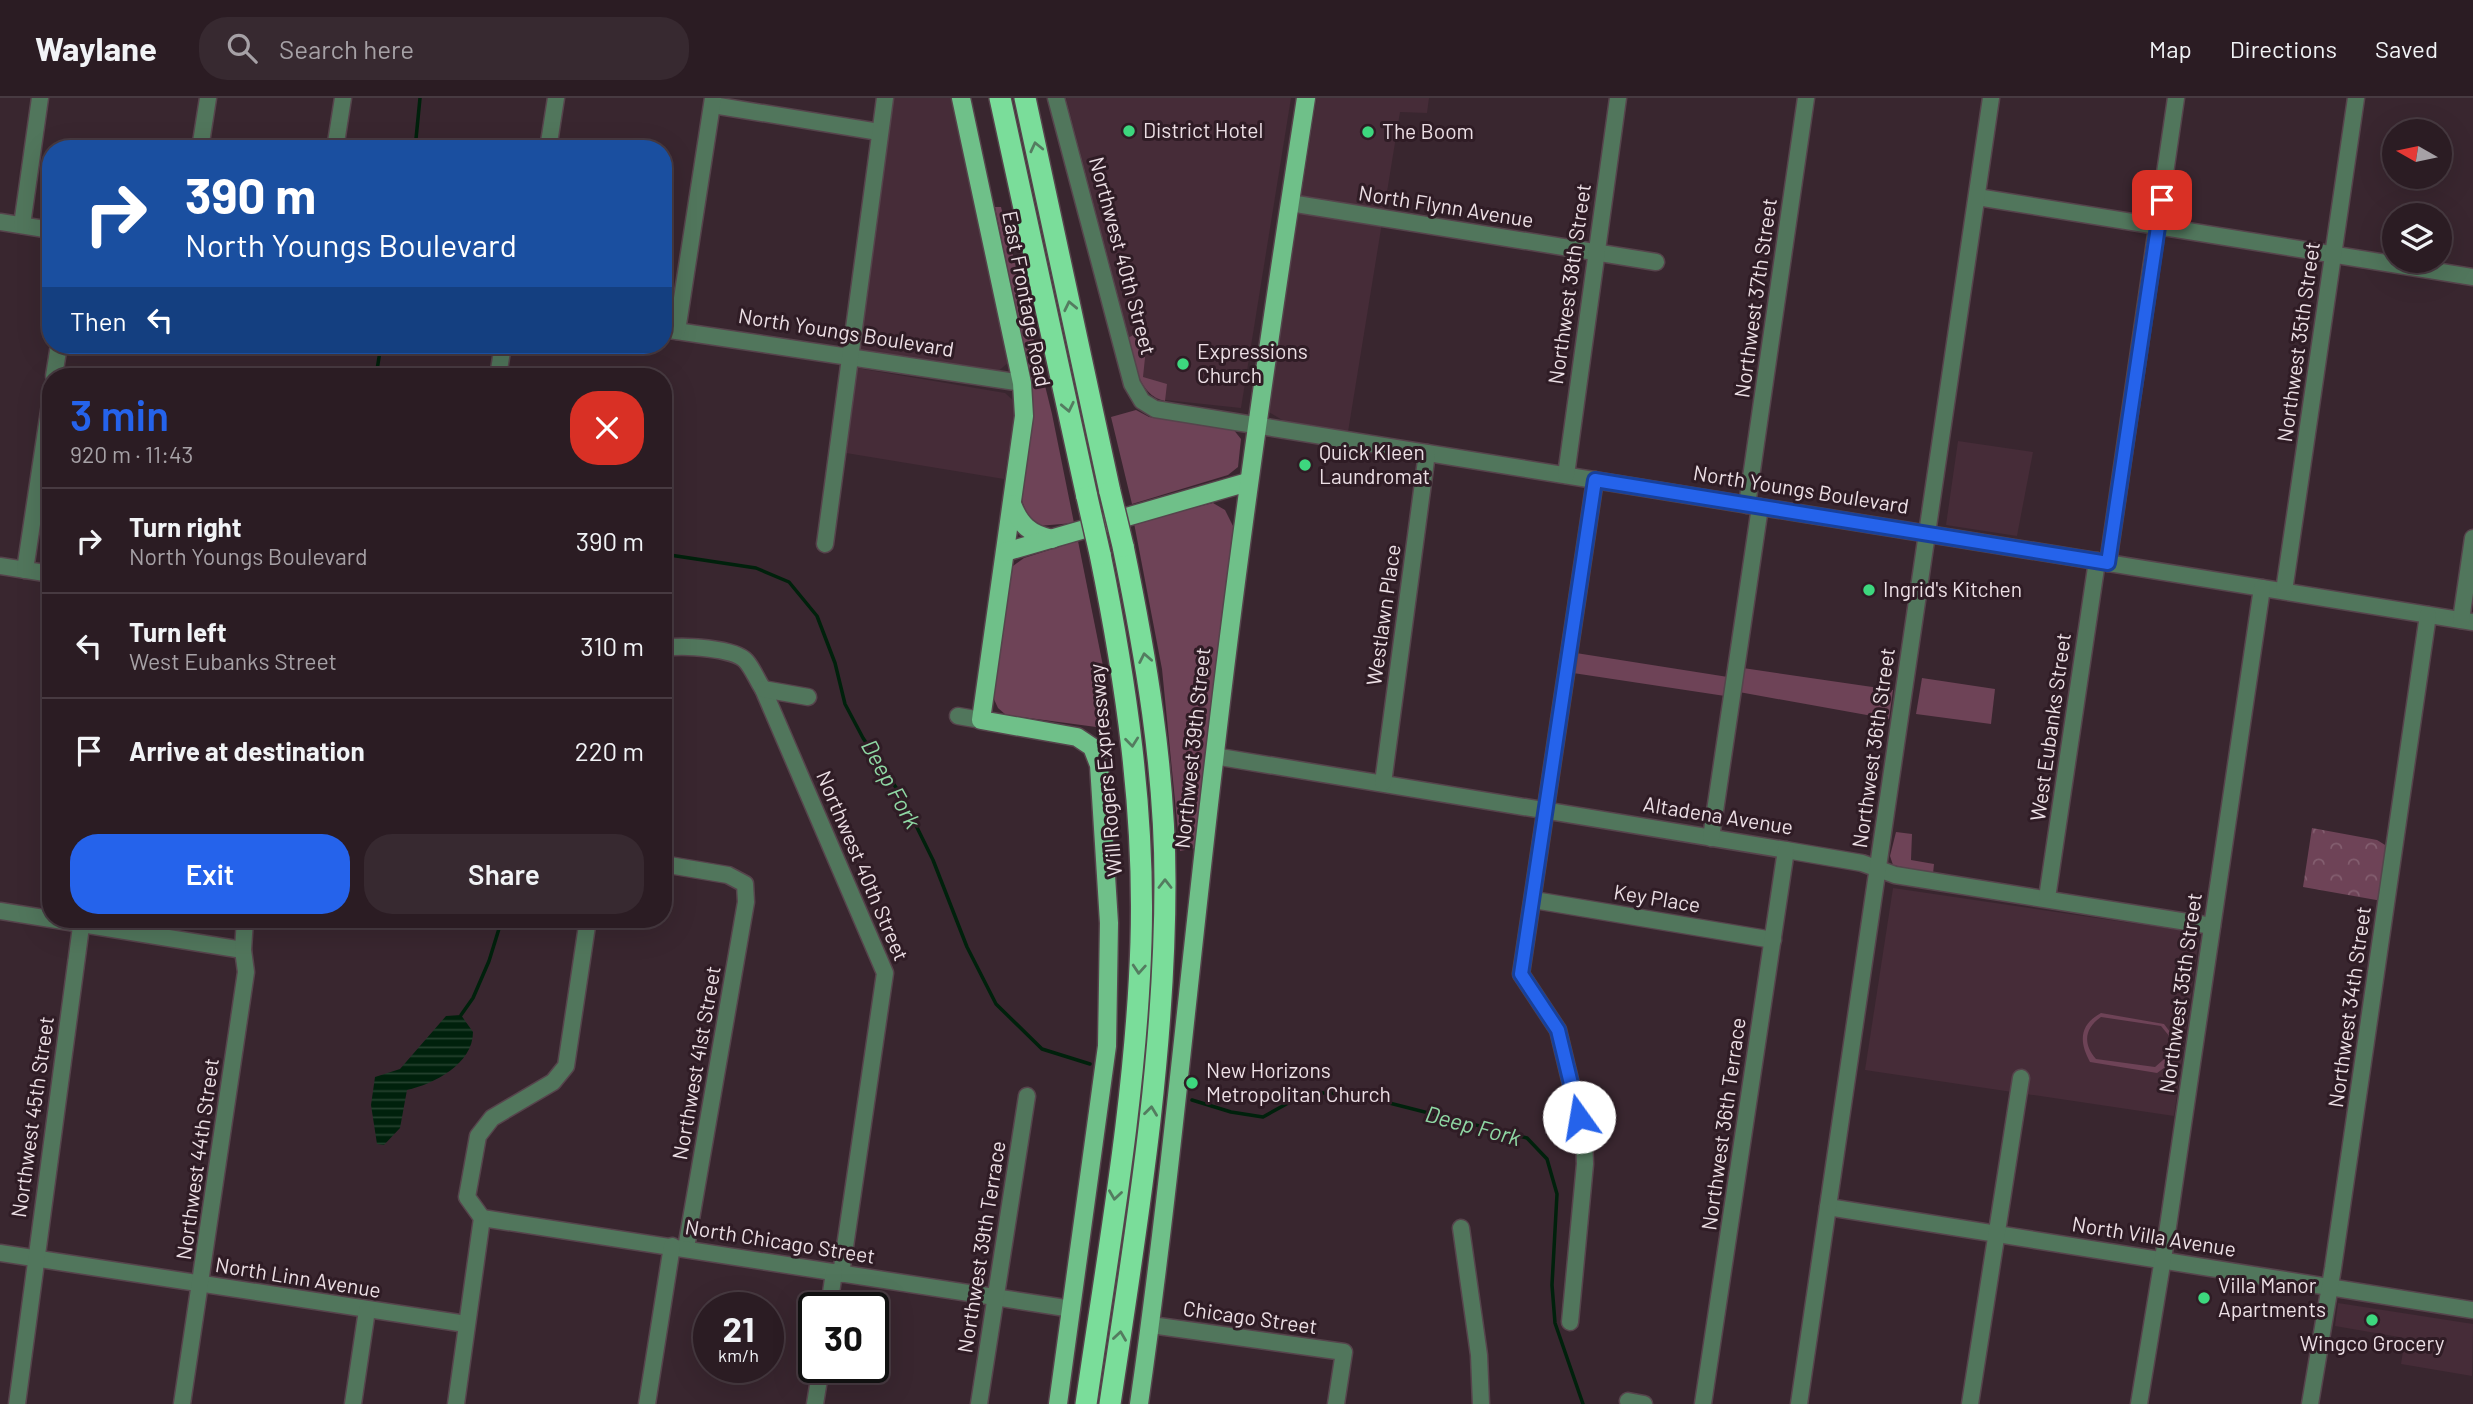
<!DOCTYPE html>
<html lang="en">
<head>
<meta charset="utf-8">
<style>
	body { margin:0; font-family:Barlow,sans-serif; background:#372930; color:#f1f3f6; height:100vh; display:flex; flex-direction:column; font-size:26px; white-space:nowrap }
	* { box-sizing:border-box; margin:0 }
	p { font-size:23px; color:#a6a1a6 }
	.icon { flex:none; width:38px; height:38px; fill:none; stroke:currentColor; stroke-width:2; stroke-linecap:round; stroke-linejoin:round }
	.map { position:relative; flex:1; overflow:hidden }
	.drawer { position:absolute; left:42px; top:270px; width:630px; height:560px; display:flex; flex-direction:column; background:#2b1c23; border-radius:28px; box-shadow:0 7px 28px #0002,0 0 0 2px #473a41 }
	.drawer>* { flex:none }
	.guide { position:absolute; left:42px; top:42px; width:630px; height:214px; border-radius:28px; box-shadow:0 7px 28px #0002,0 0 0 2px #473a41; background:#1a4fa0; color:#fff; overflow:hidden }
	.needle { width:46px; rotate:279deg }
	.fabs { position:absolute; left:2382px; top:21px; display:grid; gap:14px }
	.fabs a { display:grid; place-items:center; width:70px; height:70px; border-radius:50%; background:#2b1c23; box-shadow:0 7px 28px #0002,0 0 0 2px #473a41; font-size:35px }
	.speed { position:absolute; left:693px; top:1194px; display:flex; gap:14px; font-size:35px; font-weight:700; text-align:center }
	.speed>* { display:grid; place-content:center; width:91px; height:91px; border-radius:50%; background:#2b1c23; box-shadow:0 7px 28px #0002,0 0 0 2px #473a41; line-height:1 }
	.speed small { font-size:18px; font-weight:400 }
	.speed .limit { border:4px solid #111; border-radius:10px; background:#fff; color:#111 }
	.pin { position:absolute; display:grid; place-items:center; width:60px; height:60px; color:#fff; margin:-30px; border-radius:14px; box-shadow:0 4px 10px #0006 }
	.me { position:absolute; width:77px; margin:-38px; rotate:347deg; stroke-linejoin:round; filter:drop-shadow(0 0 5px #0008) }
	.turn { display:flex; align-items:center; gap:24px; height:147px; padding:0 28px; font-size:32px }
	.turn .icon { width:91px; height:91px; stroke-width:2.5 }
	.turn b { display:block; font-size:49px; line-height:60px }
	.then { display:flex; align-items:center; height:66px; padding:0 28px; background:#0003; gap:14px; font-size:26px }
	.round { display:grid; place-items:center; flex:none; width:74px; height:74px; border-radius:28px; background:#372930 }
	.headline { display:flex; align-items:center; justify-content:space-between; height:119px; padding:0 28px }
	h1 { font-size:42px; font-weight:600; line-height:52px; color:#2563eb }
	.button { display:flex; gap:14px; margin-top:auto; padding:14px 28px }
	.button a { flex:1; height:80px; border-radius:28px; background:#2563eb; color:#fff; font-size:28px; font-weight:600; line-height:80px; text-align:center }
	.button a+a { background:#372930; color:#f1f3f6 }
	ul { padding:0; list-style:none }
	li { display:flex; align-items:center; gap:21px; height:105px; padding:0 28px; border-top:2px solid #473a41 }
	li div { flex:1 }
	li b { display:block; font-size:26px }
	li em { font-style:normal }
	header { display:flex; align-items:center; gap:42px; box-sizing:border-box; height:98px; padding:0 35px; background:#2b1c23; border-bottom:2px solid #473a41 }
	header strong { font-size:33px }
	nav { display:flex; gap:38px; margin-inline-start:auto; font-size:24px }
	.search { width:490px; height:63px; background:#372930; display:flex; align-items:center; gap:18px; box-sizing:border-box; padding:0 24px; border-radius:28px; color:#a6a1a6; font-size:26px }
	.map>svg:first-child { display:block }
	.built { fill:#462c38 }
	.grass { fill:#6e4357; fill-rule:evenodd }
	.park { fill:url(#park-crowns) }
	.water { fill:url(#water-rules) }
	.lines { fill:none; stroke-linecap:round; stroke-linejoin:round }
	.stream { stroke:#00210c; stroke-width:3.5 }
	.minor-casing { stroke:#56444c; stroke-width:19 }
	.major-casing { stroke:#56444c; stroke-width:21 }
	.highway-casing { stroke:#56444c; stroke-width:24 }
	.minor { stroke:#51765c; stroke-width:16 }
	.major { stroke:#6fc089; stroke-width:18 }
	.highway { stroke:#7add9a; stroke-width:21 }
	.highway-bridge-casing { stroke:#56444c; stroke-width:24; stroke-linecap:butt }
	.highway-bridge { stroke:#7add9a; stroke-width:21 }
	.oneway { stroke:#547c60 }
	.route-casing { stroke:#184099; stroke-width:18 }
	.route { stroke:#2563eb; stroke-width:12 }
	.poi-dot { fill:#3dd77e; stroke:#2f1c25; stroke-width:2.5 }
	.labels { text-anchor:middle; stroke-width:6; stroke-linejoin:round; paint-order:stroke }
	.poi-label { font-size:21px; fill:#ecdfe5; stroke:#2f1c25; text-anchor:start }
	.street-label { font-size:21px; fill:#ecdfe5; stroke:#2f1c25 }
	.water-label { font-size:23px; font-style:italic; fill:#8fd8a4; stroke:#2f1c25 }
</style>
</head>
<body>
<header>
<strong>Waylane</strong>
<div class="search"><svg class="icon" aria-label="search" viewBox="0 0 24 24"><circle cx="10" cy="10" r="6"/><path d="M15 15l6 6"/></svg>Search here</div>
<nav><a>Map</a><a>Directions</a><a>Saved</a></nav>
</header>
<div class="map">
<svg width="2473" height="1306" viewBox="0 0 2473 1306">
	<defs>
		<pattern id="park-crowns" width="20" height="18" patternUnits="userSpaceOnUse" patternTransform="scale(1.75)"><rect width="20" height="18" fill="#6e4357"/><path d="M2 6a3 3 0 1 1 6 0M12 15a3 3 0 1 1 6 0" fill="none" stroke="#835e6f"/></pattern>
		<pattern id="water-rules" width="6" height="5" patternUnits="userSpaceOnUse" patternTransform="scale(1.75)"><rect width="6" height="5" fill="#00210c"/><path d="M0 2.5h6" fill="none" stroke="#25412f"/></pattern>
	</defs>
	<rect width="100%" height="100%" fill="#39262f"/>
	<g class="built">
		<path d="M893,0H955L1010,263L995,276L860,254L857,243Z"/>
		<path d="M1066,0H1291L1241,310L1156,301L1141,284Z"/>
		<path d="M1317,0H1429L1427,15L1400,14L1348,334L1284,323L1267,313Z"/>
		<path d="M857,270L1005,295L1016,305L1004,381L846,355Z"/>
		<path d="M1958,343L2033,354L2017,438L1946,427Z"/>
		<path d="M1893,790L2193,834L2199,841L2174,1018L1865,972Z"/>
		<path d="M2338,1205L2473,1226L2472,1278L2401,1266L2405,1240L2335,1228Z"/>
	</g>
	<g class="grass">
		<path d="M995,109H1001L1052,316L1074,425L1038,428L1028,418L1022,403L1033,318L1032,288Z"/>
		<path d="M1145,230L1148,231L1143,279L1167,286L1165,303C1137,297 1135,263 1128,240Z"/>
		<path d="M1136,312L1149,319L1233,331L1241,341L1238,369L1228,377L1132,406L1111,319Z"/>
		<path d="M1213,405L1225,412L1234,430L1195,750L1180,753L1162,571L1134,425Z"/>
		<path d="M1078,443L1106,583L1111,631L1006,617L998,610L993,599L1013,468L1024,460Z"/>
		<path d="M1576,555L1728,579L1725,598L1573,575Z"/>
		<path d="M1743,570L1893,592L1889,621L1739,594Z"/>
		<path d="M1922,580L1995,591L1991,626L1916,616Z"/>
		<path d="M1896,734L1912,736L1911,762L1934,766L1933,776L1893,767L1890,758Z"/>
		<path d="M2101,915L2164,926L2176,942L2171,965L2157,975L2090,964C2079,944 2079,927 2101,915ZM2101,919L2161,928L2170,939V956L2155,969L2096,961C2083,946 2084,931 2101,919Z"/>
	</g>
	<path class="park" d="M2312,730L2377,742L2390,750L2382,803L2303,789Z"/>
	<path class="water" d="M461,917L473,934C473,966 434,986 407,992L400,1030L384,1047L377,1046L371,1007L375,979L400,971L446,918Z"/>
	<g class="lines">
		<g class="stream">
			<path d="M415,51L420,0"/>
			<path d="M376,278L381,247"/>
			<path d="M663,456L756,470L789,484L817,518L835,565L845,606L863,640L901,697L933,762L967,849L996,906L1042,951L1090,966"/>
			<path d="M461,917L473,900L489,863L502,821"/>
			<path d="M1192,1002L1231,1014L1263,1019L1290,1004L1322,995H1350L1527,1040L1547,1061L1557,1096L1552,1187L1555,1225L1583,1306"/>
		</g>
		<g class="minor-casing">
			<g id="minor">
				<path d="M1056,0L1132,286L1142,303L1155,311L2473,524"/>
				<path d="M713,7L879,34"/>
				<path d="M200,51L208,0"/>
				<path d="M335,51L343,0"/>
				<path d="M548,51L556,0"/>
				<path d="M1977,99L2473,179"/>
				<path d="M1290,105L1656,164"/>
				<path d="M0,124L51,132"/>
				<path d="M22,127L40,0"/>
				<path d="M663,231L1022,285"/>
				<path d="M677,233L713,0"/>
				<path d="M54,278L59,247"/>
				<path d="M498,278L503,247"/>
				<path d="M1566,377L1618,0"/>
				<path d="M1747,407L1806,0"/>
				<path d="M825,446L885,0"/>
				<path d="M2108,465L2176,0"/>
				<path d="M0,468L51,476"/>
				<path d="M25,472L51,300"/>
				<path d="M2284,493L2356,0"/>
				<path d="M2461,522L2473,440"/>
				<path d="M663,554L666,550C682,547 735,550 746,563C753,571 757,582 763,591L885,875L841,1176"/>
				<path d="M763,591L808,599"/>
				<path d="M958,618L981,622"/>
				<path d="M1214,658L1786,752L1862,765L1895,777L2212,828"/>
				<path d="M1383,685L1427,355"/>
				<path d="M1711,740L1760,409"/>
				<path d="M663,766L728,777L745,786L746,804L686,1150"/>
				<path d="M2047,800L2097,463"/>
				<path d="M1534,802L1773,842"/>
				<path d="M0,813L243,852"/>
				<path d="M1828,1109L2473,1212"/>
				<path d="M482,1120L1072,1211"/>
				<path d="M1461,1130L1479,1257L1481,1306"/>
				<path d="M0,1155L466,1226"/>
				<path d="M829,1209L834,1174"/>
				<path d="M1570,1224L1585,1066L1584,1040L1558,932L1521,876L1595,382"/>
				<path d="M1151,1227L1344,1254L1336,1306"/>
				<path d="M1628,1303L1644,1306"/>
				<path d="M17,1306L82,821"/>
				<path d="M182,1306L246,874L243,852L245,821"/>
				<path d="M353,1306L367,1212"/>
				<path d="M456,1306L482,1120L467,1099L478,1038L492,1020L553,984L566,968L588,821"/>
				<path d="M647,1306L672,1148"/>
				<path d="M815,1306L821,1269"/>
				<path d="M979,1306L1027,998"/>
				<path d="M1703,1306L1786,752"/>
				<path d="M1799,1306L1991,0"/>
				<path d="M1970,1306L2021,980"/>
				<path d="M2139,1306L2166,1142L2262,490"/>
				<path d="M2310,1306L2333,1170L2428,517"/>
			</g>
		</g>
		<g class="major-casing">
			<g id="major">
				<path d="M961,0L1022,285L1024,318L981,622L1077,639L1092,649L1099,667L1109,825L1107,948L1058,1306"/>
				<path d="M1012,406C1020,427 1030,436 1052,441"/>
				<path d="M1005,454L1248,384"/>
				<path d="M1139,1306C1170,1090 1189,872 1215,655C1240,436 1272,218 1306,0"/>
			</g>
		</g>
		<g class="highway-casing">
			<g id="highway">
				<path d="M1000,0L1087,399"/>
				<path d="M1025,0L1110,394"/>
				<path d="M1086,1306C1108,1153 1136,999 1141,844C1145,713 1126,584 1100,456"/>
				<path d="M1110,1306C1136,1133 1165,959 1165,784C1165,671 1146,559 1123,448"/>
			</g>
		</g>
		<use href="#minor" class="minor"/>
		<use href="#major" class="major"/>
		<use href="#highway" class="highway"/>
		<g class="highway-bridge-casing">
			<g id="highway-bridge">
				<path d="M1110,394L1123,448"/>
				<path d="M1087,399L1100,456"/>
			</g>
		</g>
		<use href="#highway-bridge" class="highway-bridge"/>
	</g>
	<defs><path id="oneway-chevron" d="M-2-3.5L2.5 0L-2 3.5" fill="none" stroke-width="1.6" stroke-linecap="round" stroke-linejoin="round" transform="scale(1.75)"/></defs>
	<g class="oneway">
		<use href="#oneway-chevron" transform="translate(1036 49) rotate(-103)"/>
		<use href="#oneway-chevron" transform="translate(1070 208) rotate(-102)"/>
		<use href="#oneway-chevron" transform="translate(1068 309) rotate(78)"/>
		<use href="#oneway-chevron" transform="translate(1145 560) rotate(-101)"/>
		<use href="#oneway-chevron" transform="translate(1132 644) rotate(84)"/>
		<use href="#oneway-chevron" transform="translate(1165 786) rotate(-90)"/>
		<use href="#oneway-chevron" transform="translate(1139 871) rotate(94)"/>
		<use href="#oneway-chevron" transform="translate(1151 1013) rotate(-83)"/>
		<use href="#oneway-chevron" transform="translate(1115 1097) rotate(98)"/>
		<use href="#oneway-chevron" transform="translate(1120 1238) rotate(-82)"/>
	</g>
	<g class="lines">
		<g class="route-casing">
			<path id="route" d="M1579,1019L1558,932L1521,876L1595,382L2108,465L2162,102"/>
		</g>
		<use href="#route" class="route"/>
	</g>
	<g class="poi-dot">
		<circle cx="1129" cy="33" r="7"/>
		<circle cx="1368" cy="34" r="7"/>
		<circle cx="1183" cy="266" r="7"/>
		<circle cx="1305" cy="367" r="7"/>
		<circle cx="1869" cy="492" r="7"/>
		<circle cx="1192" cy="985" r="7"/>
		<circle cx="2204" cy="1200" r="7"/>
		<circle cx="2372" cy="1222" r="7"/>
	</g>
	<g class="labels">
		<g class="poi-label">
			<text x="1143" y="40">District Hotel</text>
			<text x="1382" y="41">The Boom</text>
			<text x="1197" y="261">Expressions<tspan x="1197" dy="24">Church</tspan></text>
			<text x="1319" y="362">Quick Kleen<tspan x="1319" dy="24">Laundromat</tspan></text>
			<text x="1883" y="499">Ingrid's Kitchen</text>
			<text x="1206" y="980">New Horizons<tspan x="1206" dy="24">Metropolitan Church</tspan></text>
			<text x="2218" y="1195">Villa Manor<tspan x="2218" dy="24">Apartments</tspan></text>
			<text x="2372" y="1253" text-anchor="middle">Wingco Grocery</text>
		</g>
		<g class="street-label">
			<text transform="translate(1446 109) rotate(9)" y="7">North Flynn Avenue</text>
			<text transform="translate(1122 158) rotate(75)" y="7">Northwest 40th Street</text>
			<text transform="translate(1570 186) rotate(-82)" y="7">Northwest 38th Street</text>
			<text transform="translate(1756 200) rotate(-82)" y="7">Northwest 37th Street</text>
			<text transform="translate(1026 201) rotate(79)" y="7">East Frontage Road</text>
			<text transform="translate(846 235) rotate(9)" y="7">North Youngs Boulevard</text>
			<text transform="translate(2299 244) rotate(-82)" y="7">Northwest 35th Street</text>
			<text transform="translate(1801 392) rotate(9)" y="7">North Youngs Boulevard</text>
			<text transform="translate(1384 517) rotate(-82)" y="7">Westlawn Place</text>
			<text transform="translate(2051 629) rotate(-82)" y="7">West Eubanks Street</text>
			<text transform="translate(1193 650) rotate(-84)" y="7">Northwest 39th Street</text>
			<text transform="translate(1874 650) rotate(-82)" y="7">Northwest 36th Street</text>
			<text transform="translate(1106 672) rotate(-95)" y="7">Will Rogers Expressway</text>
			<text transform="translate(1718 718) rotate(9)" y="7">Altadena Avenue</text>
			<text transform="translate(862 768) rotate(67)" y="7">Northwest 40th Street</text>
			<text transform="translate(1657 801) rotate(9)" y="7">Key Place</text>
			<text transform="translate(2181 895) rotate(-82)" y="7">Northwest 35th Street</text>
			<text transform="translate(2350 909) rotate(-82)" y="7">Northwest 34th Street</text>
			<text transform="translate(697 965) rotate(-80)" y="7">Northwest 41st Street</text>
			<text transform="translate(33 1019) rotate(-82)" y="7">Northwest 45th Street</text>
			<text transform="translate(1724 1026) rotate(-82)" y="7">Northwest 36th Terrace</text>
			<text transform="translate(198 1061) rotate(-82)" y="7">Northwest 44th Street</text>
			<text transform="translate(2154 1139) rotate(9)" y="7">North Villa Avenue</text>
			<text transform="translate(780 1144) rotate(9)" y="7">North Chicago Street</text>
			<text transform="translate(982 1149) rotate(-81)" y="7">Northwest 39th Terrace</text>
			<text transform="translate(298 1180) rotate(9)" y="7">North Linn Avenue</text>
			<text transform="translate(1250 1220) rotate(8)" y="7">Chicago Street</text>
		</g>
		<g class="water-label">
			<text transform="translate(891 686) rotate(61)" y="8">Deep Fork</text>
			<text transform="translate(1473 1028) rotate(15)" y="8">Deep Fork</text>
		</g>
	</g>
</svg>
<div class="fabs">
<a><svg class="needle" viewBox="-14 -14 28 28"><path d="M0-13l5 13h-10z" fill="#e53935"/><path d="M0 13l5-13h-10z" fill="#a6a1a6"/></svg></a>
<a><svg class="icon" aria-label="layers" viewBox="0 0 24 24"><path d="M12 4l9 5-9 5-9-5zM3 14l9 5 9-5"/></svg></a>
</div>
<div class="speed"><div>21<small>km/h</small></div><div class="limit">30</div></div>
<div class="pin" style="left:2162px;top:102px;background:#d93025"><svg class="icon" aria-label="arrive" viewBox="0 0 24 24"><path d="M6 21V4h12l-3 4 3 4H6"/></svg></div>
<svg class="me" style="left:1579px;top:1019px" viewBox="-20 -20 40 40"><circle r="19" fill="#fff"/><path d="M0-13L10 11 0 6-10 11z" fill="#2563eb"/></svg>
<div class="guide">
<div class="turn"><svg class="icon" aria-label="right" viewBox="0 0 24 24"><path d="M7 20v-9h11M14 6l5 5-5 5"/></svg><div><b>390 m</b>North Youngs Boulevard</div></div>
<div class="then">Then<svg class="icon" aria-label="left" viewBox="0 0 24 24"><path d="M17 20v-9H6M10 6l-5 5 5 5"/></svg></div>
</div>
<section class="drawer">
<div class="headline"><div><h1>3 min</h1><p>920 m · 11:43</p></div><a class="round" style="background:#d93025;color:#fff"><svg class="icon" aria-label="close" viewBox="0 0 24 24"><path d="M6 6l12 12M18 6L6 18"/></svg></a></div>
<ul>
<li><svg class="icon" aria-label="right" viewBox="0 0 24 24"><path d="M7 20v-9h11M14 6l5 5-5 5"/></svg><div><b>Turn right</b><p>North Youngs Boulevard</p></div><em>390 m</em></li>
<li><svg class="icon" aria-label="left" viewBox="0 0 24 24"><path d="M17 20v-9H6M10 6l-5 5 5 5"/></svg><div><b>Turn left</b><p>West Eubanks Street</p></div><em>310 m</em></li>
<li><svg class="icon" aria-label="arrive" viewBox="0 0 24 24"><path d="M6 21V4h12l-3 4 3 4H6"/></svg><div><b>Arrive at destination</b></div><em>220 m</em></li>
</ul>
<div class="button"><a>Exit</a><a>Share</a></div>
</section>
</div>
</body>
</html>
